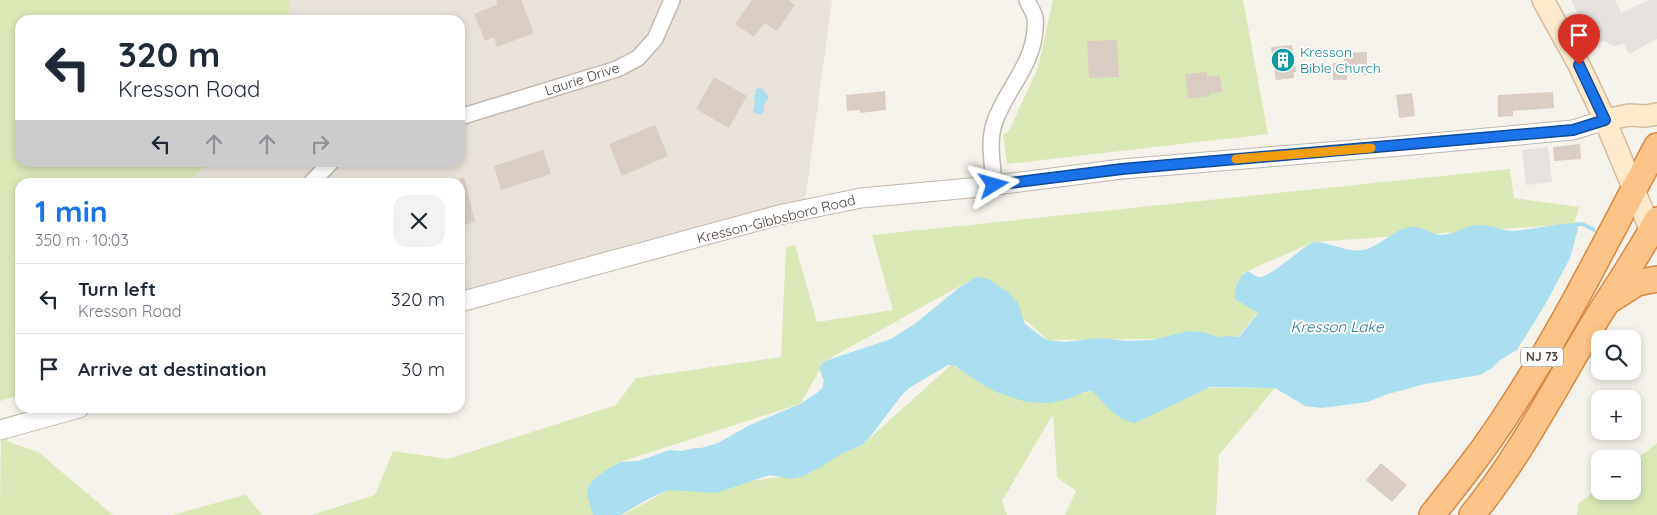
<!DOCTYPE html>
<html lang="en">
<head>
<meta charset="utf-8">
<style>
	body { margin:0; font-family:Quicksand,sans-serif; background:#f2f2f3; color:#1f2937; height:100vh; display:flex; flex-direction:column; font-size:19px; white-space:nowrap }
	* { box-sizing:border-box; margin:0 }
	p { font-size:16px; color:#747a83 }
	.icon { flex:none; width:28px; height:28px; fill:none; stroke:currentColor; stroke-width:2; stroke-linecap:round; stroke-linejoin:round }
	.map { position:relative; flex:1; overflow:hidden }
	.panel { position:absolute; left:15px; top:178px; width:450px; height:235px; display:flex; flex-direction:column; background:#fff; border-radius:15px; box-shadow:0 2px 8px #0003 }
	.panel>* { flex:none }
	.guide { position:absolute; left:15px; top:15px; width:450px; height:152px; border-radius:15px; box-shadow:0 2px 8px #0003; background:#fff; color:#1f2937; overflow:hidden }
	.buttons { position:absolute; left:1591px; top:330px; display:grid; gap:10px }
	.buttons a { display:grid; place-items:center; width:50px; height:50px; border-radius:10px; background:#fff; box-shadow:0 2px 8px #0003; font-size:25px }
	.pin { position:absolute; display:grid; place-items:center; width:42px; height:42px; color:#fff; margin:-51px -21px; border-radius:50% 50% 50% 0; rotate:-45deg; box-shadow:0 0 5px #0007 }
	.pin .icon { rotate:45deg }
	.me { position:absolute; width:55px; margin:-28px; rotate:82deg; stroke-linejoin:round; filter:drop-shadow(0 0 4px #0008) }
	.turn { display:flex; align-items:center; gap:18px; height:105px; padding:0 20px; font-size:22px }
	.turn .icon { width:65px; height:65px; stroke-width:2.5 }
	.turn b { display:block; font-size:35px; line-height:42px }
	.lanes { display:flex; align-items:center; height:48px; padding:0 20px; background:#0003; justify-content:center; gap:25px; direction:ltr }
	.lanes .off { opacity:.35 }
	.round { display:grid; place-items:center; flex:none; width:52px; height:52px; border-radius:15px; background:#f2f2f3 }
	.summary { display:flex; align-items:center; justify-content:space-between; height:85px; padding:0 20px }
	h1 { font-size:30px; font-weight:700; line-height:38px; color:#1a73e8 }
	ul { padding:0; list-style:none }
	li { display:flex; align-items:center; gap:15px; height:70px; padding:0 20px; border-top:1px solid #e0e1e3 }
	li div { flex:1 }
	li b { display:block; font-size:19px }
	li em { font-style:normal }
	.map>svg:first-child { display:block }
	.residential { fill:#e9e2da }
	.green { fill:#dae8b6 }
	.parking { fill:#e4e1df }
	.water { fill:#aadff0 }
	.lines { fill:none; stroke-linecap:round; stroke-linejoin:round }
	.stream { stroke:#aadff0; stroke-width:4 }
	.building { fill:#dacec4 }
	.minor-casing { stroke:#c1b7ae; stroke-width:18 }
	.tertiary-casing { stroke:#c1b7ae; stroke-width:21 }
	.secondary-casing { stroke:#d4bc9c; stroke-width:24 }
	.trunk-casing { stroke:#db8840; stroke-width:28 }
	.minor { stroke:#fff; stroke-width:15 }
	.tertiary { stroke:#fff; stroke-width:19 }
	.secondary { stroke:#fdeacd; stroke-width:21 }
	.trunk { stroke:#fcc488; stroke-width:25 }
	.route-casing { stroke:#114b97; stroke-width:12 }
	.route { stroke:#1a73e8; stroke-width:9 }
	.slow { stroke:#f59e0b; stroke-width:9 }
	.labels { text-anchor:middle; stroke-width:4; stroke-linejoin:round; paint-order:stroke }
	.shield { fill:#fff; stroke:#807974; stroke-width:1 }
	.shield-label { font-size:12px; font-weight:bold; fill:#4a4039 }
	.culture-label { font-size:14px; fill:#0d838f; stroke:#fff; text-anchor:start }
	.street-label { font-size:14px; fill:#4a4039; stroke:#fff }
	.water-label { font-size:15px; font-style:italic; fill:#2c7994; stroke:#fff }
</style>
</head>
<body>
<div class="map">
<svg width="1657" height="515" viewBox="0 0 1657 515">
	<rect width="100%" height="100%" fill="#f5f1eb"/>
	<path class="residential" d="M290,0H832L804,209L460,302V182H188L209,163L460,162V20H288Z"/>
	<g class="green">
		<path d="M0,0H290L288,20H20V162L209,163L188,182H20V395L0,401Z"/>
		<path d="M1053,0H1243L1268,134L1007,164L1003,135L1009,131L1038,67Z"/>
		<path d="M1510,169L1514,198L1579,207L1574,224L1314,242L1243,273L1235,299L1258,312L1237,338L1048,340L976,277L825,361L800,404L617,463L595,515H312L375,495L393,451L448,459L616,405L636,378L781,357L786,248L795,245L817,322L893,310L872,235Z"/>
		<path d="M951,365L1026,402L1092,391L1205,388H1275L1219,455L1216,515H1065L1076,491L1057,477L1053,414L1002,501L1007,515H623L668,490L783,477L862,445Z"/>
		<path d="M1,429L9,442L38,452L113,515H0Z"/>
		<path d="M1657,443V515H1577L1578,504L1600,487V491H1632L1633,462Z"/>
		<path d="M246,495L262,515H172L245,495Z"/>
	</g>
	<g class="parking">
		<path d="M1571,0H1615L1621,13L1649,0H1657V39L1629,54L1624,44L1614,46L1603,41L1593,45Z"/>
		<path d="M1548,147L1552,182L1526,185L1522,150Z"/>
	</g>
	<g class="water">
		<path d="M758,88L763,89L769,98L764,104V112L760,115L754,113L753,109L755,104L754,96L756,93L755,90Z"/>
		<path d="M1569,223L1577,225L1578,229L1570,258L1546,303L1517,350L1500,360L1492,368L1480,375L1425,384L1388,394L1367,402L1322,408L1305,406L1275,388L1210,387L1135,423C1115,420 1106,404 1092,391L1084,392L1068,399L1048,403L1026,402L996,392L980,383L955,366L948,365L909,388L901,396L870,437L862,445L841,454L821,467L801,477L791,479L770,475L716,493L668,490L648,499L621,515H593L587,495L588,487L594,479L608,469L620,462L638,461L670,450L681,451L695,448H701L718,443L750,425L800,404L817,393L822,388L824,381L819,368L825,361L891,339L916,323L961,286L976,277L988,279L1008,292L1018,303L1025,324L1042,337L1048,340L1066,342L1099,338L1128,341L1152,340L1189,331L1202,332L1218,337L1229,336L1239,337L1258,313L1235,299C1234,289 1239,275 1248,271C1252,273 1255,276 1259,277C1270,278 1300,248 1314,242C1330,242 1347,253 1363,250C1380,247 1393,229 1411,227C1422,226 1431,234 1441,235C1454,235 1464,226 1477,225C1491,224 1502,231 1515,231Z"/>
	</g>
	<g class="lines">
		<path class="stream" d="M1573,226C1580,221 1587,226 1594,230"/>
	</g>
	<g class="building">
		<path d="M496,0H521L534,33L497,47L494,37L485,41L474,14L498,4Z"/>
		<path d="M752,0H788L795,5L777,31L765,23L754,37L735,24Z"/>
		<path d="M1117,40L1119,77L1089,78L1087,41Z"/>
		<path d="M1292,45L1296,72H1294V78L1276,80L1271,47Z"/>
		<path d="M1367,52V75H1347V80H1333V63H1344V53Z"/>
		<path d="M1207,72V77L1220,75L1222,92L1210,94V96L1188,99L1185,74Z"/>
		<path d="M714,77L747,96L729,128L696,109Z"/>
		<path d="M885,91L886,110L860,113V110L847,111L846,95Z"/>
		<path d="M1553,92L1554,108L1513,111V116L1498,117V95Z"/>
		<path d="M1412,93L1415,116L1399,118L1396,95Z"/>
		<path d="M655,125L668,156L622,176L609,144Z"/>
		<path d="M1580,144L1581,159L1554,161L1553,147Z"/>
		<path d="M543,150L551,174L501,190L494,166Z"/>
		<path d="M464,177L475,222L460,226V178Z"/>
		<path d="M1381,463L1407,485L1392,502L1366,480Z"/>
	</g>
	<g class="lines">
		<g class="minor-casing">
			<g id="minor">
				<path d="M460,117L617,69L638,58L655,39L672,0"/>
				<path d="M312,182L331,162"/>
				<path d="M994,185C993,165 988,143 994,124C1005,90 1033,66 1035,29C1035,26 1036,21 1035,18C1034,12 1029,6 1027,0"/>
			</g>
		</g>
		<g class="tertiary-casing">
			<g id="tertiary">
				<path d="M460,302L783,214L861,198L981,187L1122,169L1401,146L1573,130L1605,120"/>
				<path d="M0,430L79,408"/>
			</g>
		</g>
		<g class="secondary-casing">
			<g id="secondary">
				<path d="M1543,0L1579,65L1605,120L1651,231"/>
				<path d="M1605,120L1629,115L1646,116L1657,114"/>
			</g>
		</g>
		<g class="trunk-casing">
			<g id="trunk">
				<path d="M1612,299L1637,283L1657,279"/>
				<path d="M1432,515C1459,481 1486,447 1509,411C1565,326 1609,235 1657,146"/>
				<path d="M1472,515C1517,460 1550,397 1586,336C1609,297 1636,260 1657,220"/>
			</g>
		</g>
		<use href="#minor" class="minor"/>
		<use href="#tertiary" class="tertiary"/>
		<use href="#secondary" class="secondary"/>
		<use href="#trunk" class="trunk"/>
	</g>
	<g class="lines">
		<g class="route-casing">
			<path id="route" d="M994,185L1122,169L1573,130L1605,120L1579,65"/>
		</g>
		<use href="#route" class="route"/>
		<path class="slow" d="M1236,159L1371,148"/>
	</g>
	<defs>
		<g id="building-disc" transform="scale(1.25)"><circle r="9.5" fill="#0f9aa8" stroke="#fff"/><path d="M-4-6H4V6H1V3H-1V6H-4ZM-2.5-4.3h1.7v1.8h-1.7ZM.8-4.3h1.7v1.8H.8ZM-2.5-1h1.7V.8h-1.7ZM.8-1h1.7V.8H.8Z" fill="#fff"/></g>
	</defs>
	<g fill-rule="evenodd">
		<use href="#building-disc" x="1283" y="60"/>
	</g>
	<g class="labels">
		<rect class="shield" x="1521" y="347.5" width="42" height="19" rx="4"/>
		<g class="shield-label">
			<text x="1542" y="361">NJ 73</text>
		</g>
		<g class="culture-label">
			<text x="1300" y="57">Kresson<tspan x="1300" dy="16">Bible Church</tspan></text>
		</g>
		<g class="street-label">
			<text transform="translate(582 79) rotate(-18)" y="5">Laurie Drive</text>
			<text transform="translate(776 219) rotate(-14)" y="5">Kresson-Gibbsboro Road</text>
		</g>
		<g class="water-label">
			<text x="1337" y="332">Kresson Lake</text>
		</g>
	</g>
</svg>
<div class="buttons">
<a><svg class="icon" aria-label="search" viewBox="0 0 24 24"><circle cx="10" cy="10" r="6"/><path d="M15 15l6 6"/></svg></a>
<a>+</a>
<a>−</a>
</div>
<div class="pin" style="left:1579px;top:65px;background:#d93025"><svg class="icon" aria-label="arrive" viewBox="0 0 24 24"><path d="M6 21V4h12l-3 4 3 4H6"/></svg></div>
<svg class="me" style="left:994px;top:185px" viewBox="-20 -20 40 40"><path d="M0-17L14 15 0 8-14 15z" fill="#1a73e8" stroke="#fff" stroke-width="4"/></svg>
<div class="guide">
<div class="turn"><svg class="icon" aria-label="left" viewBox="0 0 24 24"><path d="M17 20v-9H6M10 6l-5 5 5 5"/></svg><div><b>320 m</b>Kresson Road</div></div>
<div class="lanes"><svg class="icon" aria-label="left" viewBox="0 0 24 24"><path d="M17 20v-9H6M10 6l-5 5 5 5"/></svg><svg class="icon off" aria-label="ahead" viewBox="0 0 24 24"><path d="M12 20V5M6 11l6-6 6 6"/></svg><svg class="icon off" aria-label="ahead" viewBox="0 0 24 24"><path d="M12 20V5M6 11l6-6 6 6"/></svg><svg class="icon off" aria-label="right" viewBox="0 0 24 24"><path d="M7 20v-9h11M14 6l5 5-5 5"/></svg></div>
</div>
<section class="panel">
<div class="summary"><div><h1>1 min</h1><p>350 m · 10:03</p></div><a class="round"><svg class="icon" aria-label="close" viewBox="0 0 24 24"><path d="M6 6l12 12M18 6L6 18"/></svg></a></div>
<ul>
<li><svg class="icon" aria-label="left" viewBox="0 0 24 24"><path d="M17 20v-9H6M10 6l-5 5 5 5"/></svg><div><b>Turn left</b><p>Kresson Road</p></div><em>320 m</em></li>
<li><svg class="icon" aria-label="arrive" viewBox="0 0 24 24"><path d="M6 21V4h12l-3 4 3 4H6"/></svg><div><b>Arrive at destination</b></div><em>30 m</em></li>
</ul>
</section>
</div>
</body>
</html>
